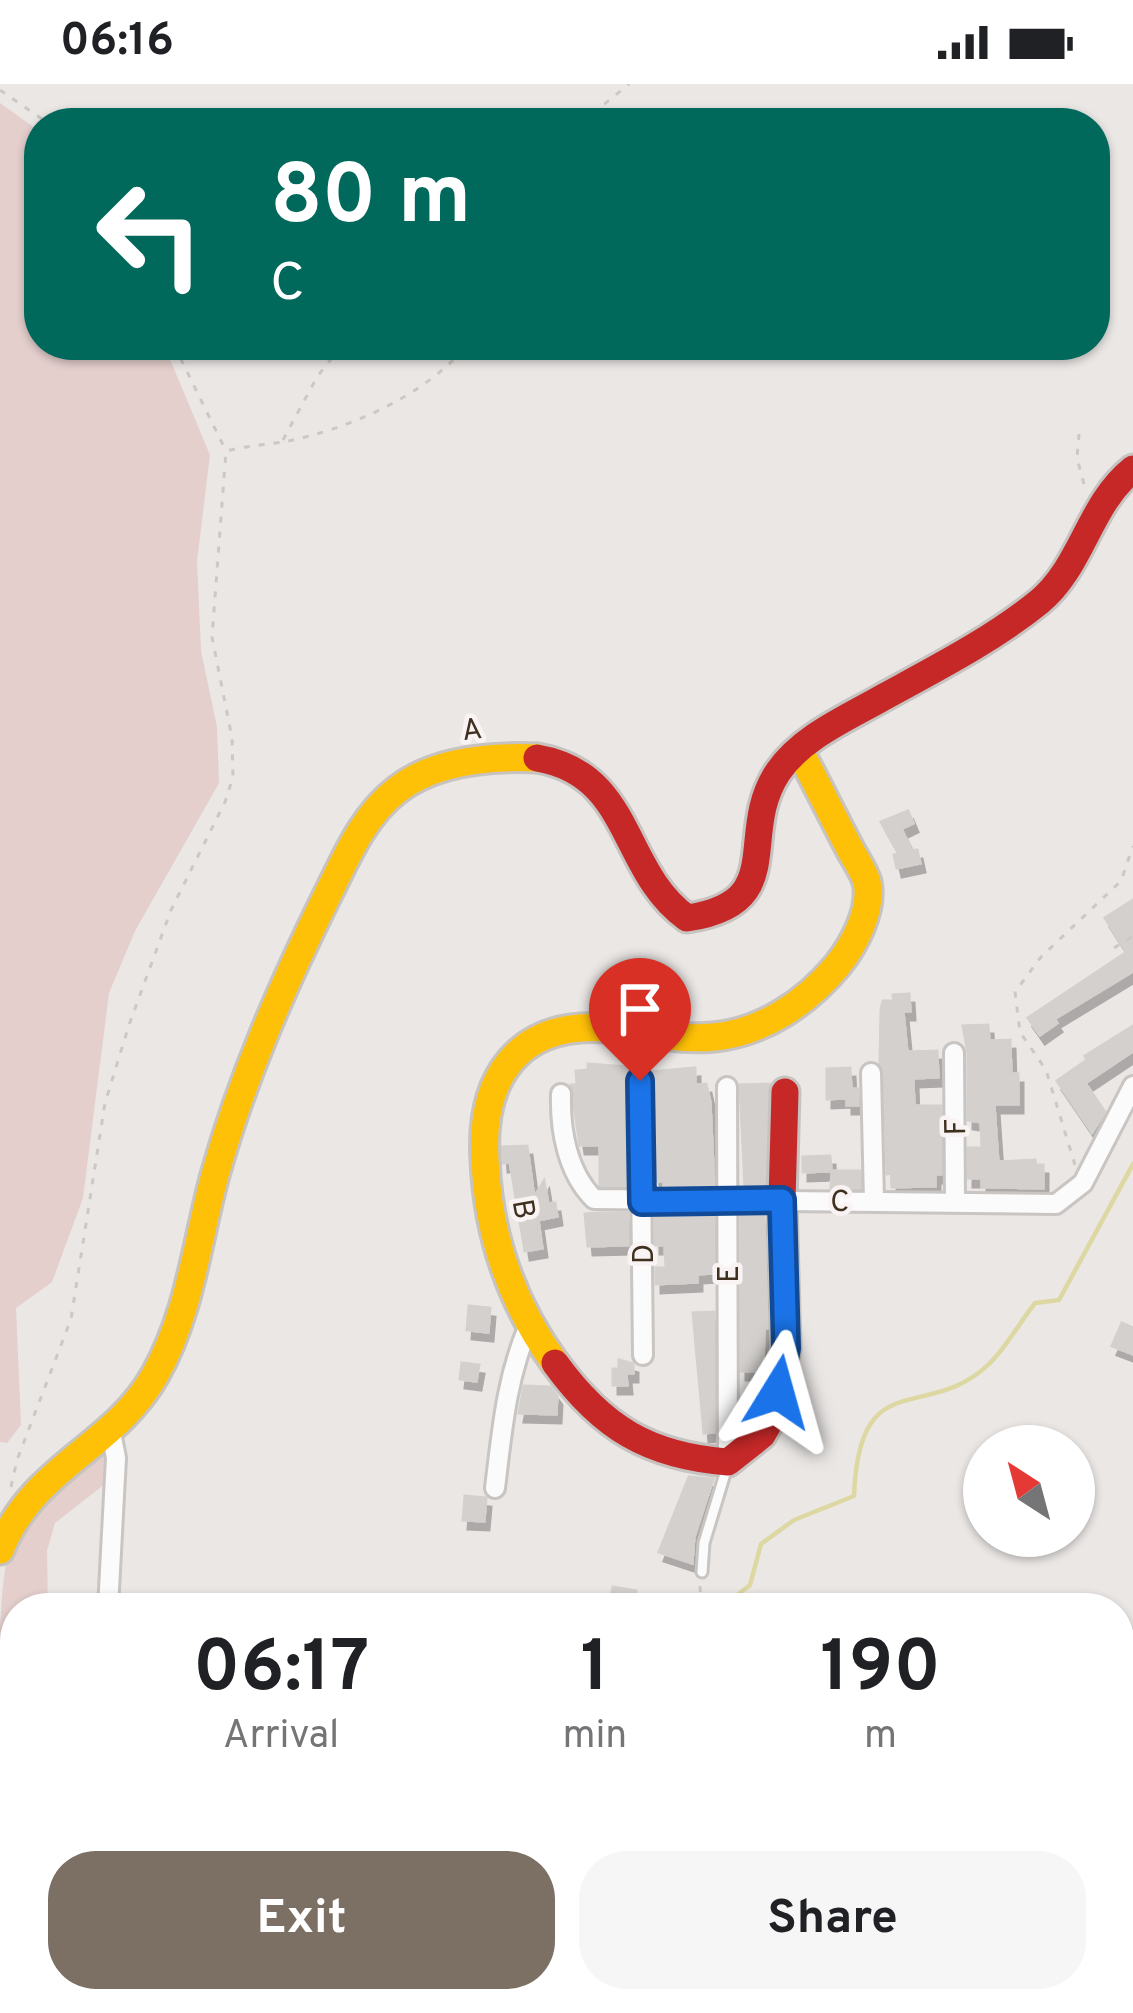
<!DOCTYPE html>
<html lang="en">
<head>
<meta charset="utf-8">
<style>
	body { margin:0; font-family:Overpass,sans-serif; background:#f6f6f6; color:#202124; height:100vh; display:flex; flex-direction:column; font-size:45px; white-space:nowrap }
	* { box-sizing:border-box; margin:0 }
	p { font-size:39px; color:#757577 }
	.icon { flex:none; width:66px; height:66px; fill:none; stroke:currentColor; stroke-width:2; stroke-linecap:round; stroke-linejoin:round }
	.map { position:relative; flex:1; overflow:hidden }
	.details { position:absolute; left:0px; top:1509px; width:1134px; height:420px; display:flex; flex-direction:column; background:#fff; border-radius:48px 48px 0 0; box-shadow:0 3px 9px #0004 }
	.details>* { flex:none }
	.banner { position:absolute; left:24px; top:24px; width:1086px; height:252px; border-radius:48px; box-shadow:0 3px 9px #0004; background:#00695c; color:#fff; overflow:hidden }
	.needle { width:78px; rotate:324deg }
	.buttons { position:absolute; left:963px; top:1341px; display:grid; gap:24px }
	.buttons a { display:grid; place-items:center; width:132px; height:132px; border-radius:50%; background:#fff; box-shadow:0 3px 9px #0004; font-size:60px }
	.pin { position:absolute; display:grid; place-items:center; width:102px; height:102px; color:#fff; margin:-123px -51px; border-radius:50% 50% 50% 0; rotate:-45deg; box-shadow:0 0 12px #0007 }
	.pin .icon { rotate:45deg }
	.me { position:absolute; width:132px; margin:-66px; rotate:8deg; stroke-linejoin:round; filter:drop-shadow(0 0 9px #0008) }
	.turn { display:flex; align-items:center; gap:42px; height:252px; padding:0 48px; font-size:54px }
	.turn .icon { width:156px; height:156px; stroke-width:2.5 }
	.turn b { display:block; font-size:84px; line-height:102px }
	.eta { display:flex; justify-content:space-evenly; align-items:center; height:204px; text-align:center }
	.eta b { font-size:72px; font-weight:700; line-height:84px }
	.action { display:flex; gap:24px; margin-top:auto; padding:24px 48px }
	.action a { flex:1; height:138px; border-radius:48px; background:#7c7065; color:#fff; font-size:48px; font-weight:700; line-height:138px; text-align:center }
	.action a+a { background:#f6f6f6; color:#202124 }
	.status { display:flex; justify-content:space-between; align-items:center; height:84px; padding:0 60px; background:#fff; direction:ltr }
	.status svg { height:33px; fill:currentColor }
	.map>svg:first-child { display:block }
	.green { fill:#e4cfcd }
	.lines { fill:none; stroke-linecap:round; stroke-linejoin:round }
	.stream { stroke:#ddd8a2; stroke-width:4.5 }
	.building { fill:#d3d0cd; stroke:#d3d0cd; stroke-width:3; filter:url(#shadow) }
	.lane-casing { stroke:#c8c5c2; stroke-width:15 }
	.street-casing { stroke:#c8c5c2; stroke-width:24 }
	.slow-casing { stroke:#c7c3c0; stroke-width:33 }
	.jam-casing { stroke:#c7c3c0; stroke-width:33 }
	.path { stroke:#cdc8c4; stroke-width:3; stroke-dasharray:6 9; stroke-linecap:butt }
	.lane { stroke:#fcfbfb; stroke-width:9 }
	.street { stroke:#fcfbfb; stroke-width:18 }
	.slow { stroke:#ffc107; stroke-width:27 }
	.jam { stroke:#c62828; stroke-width:27 }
	.route-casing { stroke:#114b97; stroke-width:30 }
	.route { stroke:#1a73e8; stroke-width:21 }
	.labels { text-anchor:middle; stroke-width:9; stroke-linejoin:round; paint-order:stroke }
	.street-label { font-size:30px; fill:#403020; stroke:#f9f4f3 }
</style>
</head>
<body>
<div class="status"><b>06:16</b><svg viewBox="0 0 49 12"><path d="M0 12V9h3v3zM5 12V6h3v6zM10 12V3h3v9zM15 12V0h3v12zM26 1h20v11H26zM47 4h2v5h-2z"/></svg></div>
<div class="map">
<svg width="1133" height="1929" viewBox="0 0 1133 1929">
	<defs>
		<filter id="shadow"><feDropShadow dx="5" dy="9" stdDeviation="0" flood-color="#0004"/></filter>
	</defs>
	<rect width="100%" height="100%" fill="#eae7e5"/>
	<g class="green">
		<path d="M0,19L39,47V261H164L210,371L197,477L201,567L217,643L219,699L135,847L109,909L83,1114L52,1198L16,1224L21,1341L7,1359L0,1358Z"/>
		<path d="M107,1363L110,1396L55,1439L47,1467L48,1524H15V1914H105L106,1917L99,1929H7L0,1899V1543C3,1504 3,1454 31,1424C52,1401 82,1383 107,1363Z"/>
	</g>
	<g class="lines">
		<g class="stream">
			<path d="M721,1524L750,1501L761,1460L794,1436L854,1412C859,1277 927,1341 990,1279C1007,1262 1020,1238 1035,1219L1059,1216L1133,1080"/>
			<path d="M660,1929L663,1914"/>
		</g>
	</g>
	<g class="building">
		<path d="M908,727L913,739L901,745L912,767L917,766L920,779L897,784L894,771L899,770L881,738Z"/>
		<path d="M1133,816V887L1054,935L1057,939L1040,951L1028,934L1127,868L1105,834Z"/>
		<path d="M909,910L910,927H903L907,968L937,967L938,993L913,994L914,1022H941V1090H935V1102L892,1103V1089L887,1090L884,989L880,979L881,926L883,917H894L893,911Z"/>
		<path d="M988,941L989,957L1010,956L1011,990H1018V1020H994L998,1078L1035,1076L1036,1081H1043V1104L982,1103V1094H968V1064H982L981,1038L968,1036V969L963,942Z"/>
		<path d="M1133,942V967L1085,999L1105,1028L1092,1048L1057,997L1087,976L1085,972Z"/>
		<path d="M588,980L627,983L629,989L624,1016L628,1102H600V1061H580L571,1001H577L576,987L588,986Z"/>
		<path d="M695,984V1001L706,1000L710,1018L714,1103L664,1102V1097H655L653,997L650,988Z"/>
		<path d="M850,984L851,1005H858V1021H847V1014L827,1015V985Z"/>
		<path d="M769,1000L764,1103H745L740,1001Z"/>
		<path d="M527,1062L534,1114L544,1097L548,1120L555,1119L557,1132L538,1136L542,1164L525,1167L510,1078L503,1079L502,1063Z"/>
		<path d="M830,1072L831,1087L803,1088V1073Z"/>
		<path d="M832,1087H860V1104H831Z"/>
		<path d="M599,1129H628V1161L588,1162L585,1130Z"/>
		<path d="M710,1130L714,1132V1189L697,1190V1198L656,1200V1184H666L665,1161H655V1134Z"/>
		<path d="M741,1131H764L767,1244L764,1245L763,1287H741Z"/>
		<path d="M469,1222L490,1224L488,1248L467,1246Z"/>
		<path d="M714,1228V1348L704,1349L693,1229Z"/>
		<path d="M1122,1239L1133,1244V1270L1112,1262Z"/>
		<path d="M619,1276L633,1280V1289H626L627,1301H613V1285H619Z"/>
		<path d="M462,1279L479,1281L476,1297L460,1295Z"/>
		<path d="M524,1302L550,1303L557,1312L556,1330L519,1329Z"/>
		<path d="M689,1393L713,1395L694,1453L692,1479L659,1468Z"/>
		<path d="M465,1412L486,1414L484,1437L463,1436Z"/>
		<path d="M613,1503L636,1507L633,1524H609Z"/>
	</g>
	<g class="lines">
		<g class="lane-casing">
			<path id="lane" d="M702,1488L704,1459L727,1383"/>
		</g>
		<g class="street-casing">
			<g id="street">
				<path d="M954,969L955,1118"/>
				<path d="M871,989L874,1117"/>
				<path d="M640,997L643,1271"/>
				<path d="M727,1003L728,1378"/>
				<path d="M561,1010C560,1046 567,1088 594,1115L1056,1120L1083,1099L1133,1002"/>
				<path d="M495,1404C502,1347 506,1295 529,1241"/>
				<path d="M108,1524L116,1374L111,1348"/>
				<path d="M121,1929V1914"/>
			</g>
		</g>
		<g class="slow-casing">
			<g id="slow">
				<path d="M555,1279C510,1217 488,1151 485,1076C480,995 517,938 605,944C641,946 677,957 714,953C763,948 806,919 837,882C854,861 873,826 867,798C864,787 855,775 850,765C833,733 817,700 800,668"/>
				<path d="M0,1466C33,1382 114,1364 155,1291C190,1230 197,1157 215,1091C242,994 283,901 327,812C346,774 363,732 397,706C435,676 490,672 537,674"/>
			</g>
		</g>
		<g class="jam-casing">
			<g id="jam">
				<path d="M537,674C633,690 620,786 687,834C790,819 736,751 778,688C802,653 847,634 882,614C935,585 992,556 1039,518C1082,483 1089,420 1133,385"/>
				<path d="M555,1279C602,1344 649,1372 728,1378L762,1351L773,1332L786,1264L782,1116L785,1008"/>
			</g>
		</g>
		<g class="path">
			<path d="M0,6L48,39"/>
			<path d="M581,39L629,0"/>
			<path d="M174,261L226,367"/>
			<path d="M1079,350L1077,374L1085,404"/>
			<path d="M283,356L317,293L342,261"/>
			<path d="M1114,864L1133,852"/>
			<path d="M1075,1081L1046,986L1020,948L1015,908L1041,873L1121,797L1133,762"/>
			<path d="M11,1403L17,1376L71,1235L105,1019L129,941L171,826L225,718L233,693L232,654L212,553L226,367C245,362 264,361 283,358C347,346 425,312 467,261"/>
			<path d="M700,1502L701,1524"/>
		</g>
		<use href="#lane" class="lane"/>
		<use href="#street" class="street"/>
		<use href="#slow" class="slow"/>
		<use href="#jam" class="jam"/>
	</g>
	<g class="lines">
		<g class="route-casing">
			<path id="route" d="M640,997L642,1118L782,1116L786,1264L778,1308"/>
		</g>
		<use href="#route" class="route"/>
	</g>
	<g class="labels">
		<g class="street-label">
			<text transform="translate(472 645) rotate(-7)" y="10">A</text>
			<text transform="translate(955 1043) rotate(-91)" y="10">F</text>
			<text transform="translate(840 1117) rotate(1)" y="10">C</text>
			<text transform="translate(524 1125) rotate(80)" y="10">B</text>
			<text transform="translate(643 1170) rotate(-90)" y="10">D</text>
			<text transform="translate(728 1190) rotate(-90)" y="10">E</text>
		</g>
	</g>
</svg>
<div class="buttons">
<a><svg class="needle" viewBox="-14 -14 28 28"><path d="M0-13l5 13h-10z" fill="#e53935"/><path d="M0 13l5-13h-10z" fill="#757577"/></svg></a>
</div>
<div class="pin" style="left:640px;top:997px;background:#d93025"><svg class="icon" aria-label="arrive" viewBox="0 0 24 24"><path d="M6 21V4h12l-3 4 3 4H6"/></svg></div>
<svg class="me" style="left:778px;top:1308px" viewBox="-20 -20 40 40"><path d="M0-17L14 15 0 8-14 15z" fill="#1a73e8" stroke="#fff" stroke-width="4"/></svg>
<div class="banner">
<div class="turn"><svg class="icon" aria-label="left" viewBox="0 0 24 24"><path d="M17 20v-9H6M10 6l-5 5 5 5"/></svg><div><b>80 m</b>C</div></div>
</div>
<section class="details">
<div class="eta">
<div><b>06:17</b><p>Arrival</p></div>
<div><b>1</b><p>min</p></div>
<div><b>190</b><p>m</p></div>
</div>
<div class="action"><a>Exit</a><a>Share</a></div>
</section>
</div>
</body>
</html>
